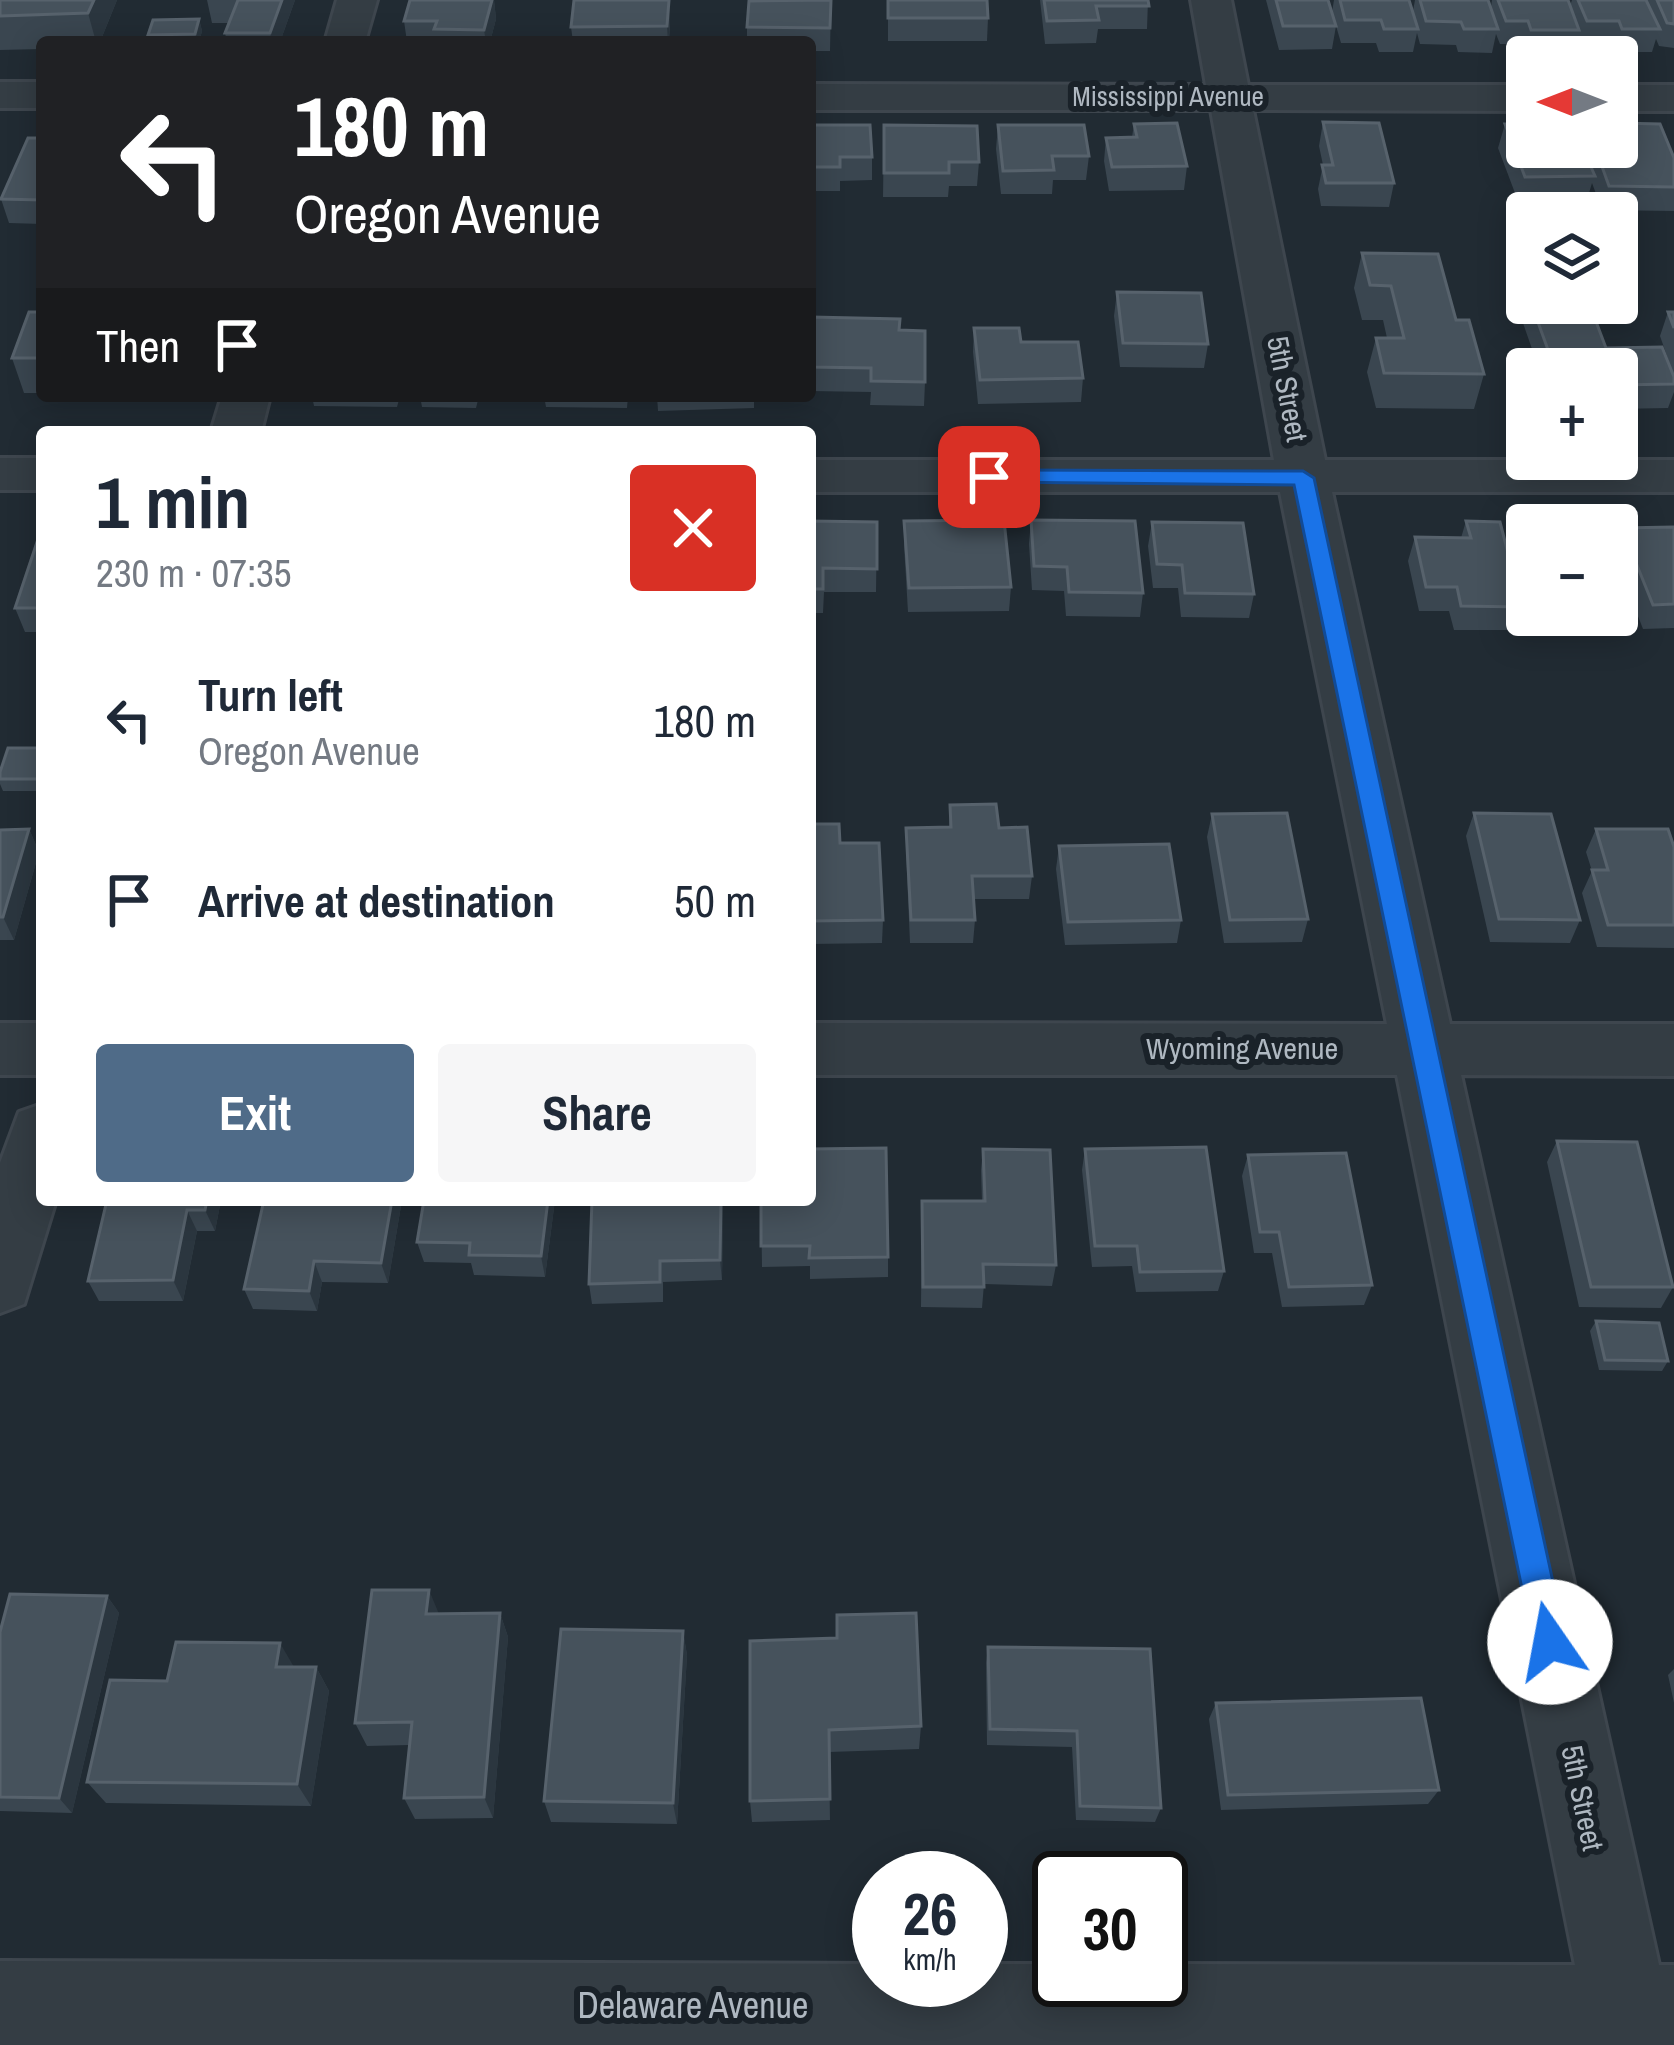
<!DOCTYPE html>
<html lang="en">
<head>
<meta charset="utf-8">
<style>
	body { margin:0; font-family:"Archivo Narrow",sans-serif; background:#f6f6f7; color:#1f2937; height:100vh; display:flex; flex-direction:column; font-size:45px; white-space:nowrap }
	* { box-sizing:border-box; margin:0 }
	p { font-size:39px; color:#747a83 }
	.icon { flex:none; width:66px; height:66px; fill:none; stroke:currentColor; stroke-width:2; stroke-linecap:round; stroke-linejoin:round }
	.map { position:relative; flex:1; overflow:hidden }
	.panel { position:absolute; left:36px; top:426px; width:780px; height:780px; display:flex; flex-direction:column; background:#fff; border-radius:12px; box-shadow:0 6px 30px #0003 }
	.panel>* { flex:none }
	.top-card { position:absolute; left:36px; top:36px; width:780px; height:366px; border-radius:12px; box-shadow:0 6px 30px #0003; background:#202124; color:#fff; overflow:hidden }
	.needle { width:78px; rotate:270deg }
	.tools { position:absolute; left:1506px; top:36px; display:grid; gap:24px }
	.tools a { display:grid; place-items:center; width:132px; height:132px; border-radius:12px; background:#fff; box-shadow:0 6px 30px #0003; font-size:60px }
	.speed { position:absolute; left:852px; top:1851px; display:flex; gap:24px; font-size:60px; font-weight:700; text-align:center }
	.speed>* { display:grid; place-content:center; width:156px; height:156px; border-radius:50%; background:#fff; box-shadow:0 6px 30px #0003; line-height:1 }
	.speed small { font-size:30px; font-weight:400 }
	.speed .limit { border:6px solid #111; border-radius:18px; background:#fff; color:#111 }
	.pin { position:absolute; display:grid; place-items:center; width:102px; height:102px; color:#fff; margin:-51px; border-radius:24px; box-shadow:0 6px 18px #0006 }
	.me { position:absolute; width:132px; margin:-66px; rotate:348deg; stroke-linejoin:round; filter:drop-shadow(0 0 9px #0008) }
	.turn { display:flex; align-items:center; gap:42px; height:252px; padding:0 60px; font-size:54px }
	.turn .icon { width:156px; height:156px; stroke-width:2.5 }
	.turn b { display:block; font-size:84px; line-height:102px }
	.then { display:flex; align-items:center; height:114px; padding:0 60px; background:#0003; gap:24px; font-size:45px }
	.round { display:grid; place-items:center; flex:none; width:126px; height:126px; border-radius:12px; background:#f6f6f7 }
	.headline { display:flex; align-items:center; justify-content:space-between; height:204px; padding:0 60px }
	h1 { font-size:72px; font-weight:800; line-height:90px }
	.primary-button { display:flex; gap:24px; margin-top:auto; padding:24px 60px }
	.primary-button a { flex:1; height:138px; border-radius:12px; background:#4f6b88; color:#fff; font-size:48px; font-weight:800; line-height:138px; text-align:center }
	.primary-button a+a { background:#f6f6f7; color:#1f2937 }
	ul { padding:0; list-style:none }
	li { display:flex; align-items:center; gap:36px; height:180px; padding:0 60px }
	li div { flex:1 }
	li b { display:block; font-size:45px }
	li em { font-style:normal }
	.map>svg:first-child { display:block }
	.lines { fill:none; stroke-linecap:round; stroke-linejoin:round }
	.minor-casing { stroke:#3e464e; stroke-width:6 }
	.minor { fill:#343d44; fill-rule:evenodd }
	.wall { fill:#3a4650 }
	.shaded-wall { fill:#2b363f }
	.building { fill:#46525c; stroke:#57626c; stroke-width:3 }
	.route { fill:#1a73e8; stroke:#114b97; stroke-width:3 }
	.labels { text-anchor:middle; stroke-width:12; stroke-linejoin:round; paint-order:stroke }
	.far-street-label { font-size:27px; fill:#afb8c1; stroke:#1a2229 }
	.street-label { font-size:30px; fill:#afb8c1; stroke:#1a2229 }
	.near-street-label { font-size:36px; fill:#afb8c1; stroke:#1a2229 }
</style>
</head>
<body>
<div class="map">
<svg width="1674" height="2045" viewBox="0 0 1674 2045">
	<rect width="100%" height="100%" fill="#212b33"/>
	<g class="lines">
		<g class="minor-casing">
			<g id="minor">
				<path d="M337,0H377L365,42H325Z"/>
				<path d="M1191,0H1231L1248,85H1527V111L1253,110L1325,460H1674V492H1332L1450,1024H1674V1076L1461,1075L1659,1965H1674V2045H0V1961L879,1964V1980H981V1964H1059V1980H1161V1964L1575,1965L1397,1075H810V1023L1387,1024L1280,492H810V460H1274L1211,110H810V84L1206,85Z"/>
				<rect x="0" y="82" width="42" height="26"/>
				<rect x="1617" y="85" width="57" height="26"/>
				<path d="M222,396H270L261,432H211Z"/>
				<rect x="0" y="458" width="42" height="32"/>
				<rect x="0" y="1023" width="42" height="52"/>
				<path d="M42,1104V1200H56L24,1304L0,1313V1163L19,1112Z"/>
			</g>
		</g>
		<use href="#minor" class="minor"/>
	</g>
	<g class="wall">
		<path d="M0,0H117L100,42H42V49L0,50Z"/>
		<path d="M207,0H295L280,42H227L225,33L229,23H212Z"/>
		<path d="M410,0H494L496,19L490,42H407L404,21Z"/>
		<path d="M831,0L830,51H810V42H747V27Z"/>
		<path d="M888,0L988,18L987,41H888Z"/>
		<path d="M1040,0H1148L1147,29H1098L1096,43L1045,44Z"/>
		<path d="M1266,0H1328L1336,26L1332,49L1279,50Z"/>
		<path d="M1334,0H1409L1413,11L1415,0H1488L1491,7L1492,0H1568L1570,6L1572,0H1674V48L1659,46L1656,39L1652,52H1615L1612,45H1581L1577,37L1573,53H1524L1522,44H1500L1496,34L1492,53L1458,52L1456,45L1420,44L1417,33L1413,52H1379L1376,43H1341L1332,12Z"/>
		<path d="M199,19L202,31L199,42H150L148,35Z"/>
		<path d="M670,23L669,42H573L571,27Z"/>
		<path d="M1323,122L1394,183L1389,207L1321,206L1318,189L1323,165L1319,146Z"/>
		<path d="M1134,124L1187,166L1184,190L1109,191L1104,161L1106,138L1132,137Z"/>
		<path d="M1505,124L1527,147H1617L1674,158V211L1602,210L1592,183L1587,200L1518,201L1498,148Z"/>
		<path d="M810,125L872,157V180L840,181V191H810Z"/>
		<path d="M884,125L979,162L977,186H949L948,197H883Z"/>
		<path d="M998,125L1089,156L1086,180H1053L1052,194H1001L996,149Z"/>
		<path d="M42,138V224L9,223L1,199Z"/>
		<path d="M1362,253L1456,320L1484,374L1474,409L1376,408L1367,372L1376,338H1387L1383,320H1362L1354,288Z"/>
		<path d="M1117,292L1208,344L1204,368L1120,367L1114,316Z"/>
		<path d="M1529,303H1589L1606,348L1674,377V392L1668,408L1617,409V369H1539L1523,323Z"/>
		<path d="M42,312V393H24L12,358Z"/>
		<path d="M1668,312H1674V376L1660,336Z"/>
		<path d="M974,328L1021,342L1083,378L1081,402L978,404L973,352Z"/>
		<path d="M899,330L925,382L924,406L870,405L871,392L810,391V340Z"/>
		<path d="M312,396H400L397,407L314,406Z"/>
		<path d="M420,396H479L476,408L422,407Z"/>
		<path d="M544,396H628L627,408L546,407Z"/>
		<path d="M657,396H754V408L658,411Z"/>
		<path d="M1031,520L1143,593L1140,617L1066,616L1064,591L1032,590L1029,544Z"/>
		<path d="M810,521L877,522L876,592H824L823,613H810Z"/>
		<path d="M904,521L1011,587L1009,611L908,612L904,545Z"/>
		<path d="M1466,521L1522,607L1514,630H1454L1449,611H1419L1408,561L1415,537L1461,538Z"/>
		<path d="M1152,522L1254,594L1249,618L1181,617L1178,588H1153L1148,546Z"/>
		<path d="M1674,527V628L1643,629L1617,562V542L1622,528Z"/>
		<path d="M42,542V632H25L15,608Z"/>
		<path d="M1524,544H1527V580L1520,556Z"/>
		<path d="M42,748V791H3L0,784V772Z"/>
		<path d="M950,805L999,828L1032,876L1029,899H973L975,920L973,943H910L906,851V828L949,827Z"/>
		<path d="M1474,813L1580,920L1570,943L1490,942L1466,836Z"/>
		<path d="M1212,814L1308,919L1302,942L1224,943L1207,837Z"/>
		<path d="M810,824L840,843L883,920L882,943L810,944Z"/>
		<path d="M29,829L39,852L14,940H0V830Z"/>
		<path d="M1596,829L1674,847V948L1597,947L1582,893L1592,871L1586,852Z"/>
		<path d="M1059,846L1181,920L1177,943L1065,945L1056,869Z"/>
		<path d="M1557,1141L1673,1287L1661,1308L1579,1307L1547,1162Z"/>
		<path d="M983,1149L1056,1265L1052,1286L984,1284L982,1308L921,1307L922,1201H982L981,1170Z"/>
		<path d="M1085,1149L1224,1271L1218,1291L1136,1292L1132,1266L1092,1267L1082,1170Z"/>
		<path d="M1248,1155L1372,1285L1364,1305L1282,1307L1272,1253H1254L1242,1176Z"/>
		<path d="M107,1200H221L215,1231H197L183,1301H99L88,1281Z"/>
		<path d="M264,1200H402L388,1283L322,1282L317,1311L253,1309L244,1289Z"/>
		<path d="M555,1200L545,1277L474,1275L471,1263L424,1262L417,1242Z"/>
		<path d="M723,1200L722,1280L663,1282V1302L592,1304L589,1284Z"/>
		<path d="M761,1200L888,1257V1277L810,1279V1266L762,1267Z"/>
		<path d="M1596,1321L1668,1361L1662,1371L1599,1370L1590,1331Z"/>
		<path d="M107,1596L119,1613L72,1813L0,1811V1632Z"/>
		<path d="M500,1613L508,1637L493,1818L415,1819L404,1798L410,1745L367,1746L355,1723L439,1614Z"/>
		<path d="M683,1631L687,1655L677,1824L551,1822L544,1801Z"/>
		<path d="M750,1641L921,1726L919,1749L829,1752L830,1820L752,1822L750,1801Z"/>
		<path d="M988,1647L1161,1808L1155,1822L1076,1820L1072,1747L987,1745L986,1663Z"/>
		<path d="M294,1667H316L329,1691L311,1806L106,1803L87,1782L167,1681Z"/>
		<path d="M1674,1669V1703L1668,1675Z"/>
		<path d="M1216,1703L1439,1790L1428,1804L1221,1810L1209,1719Z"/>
	</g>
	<g class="shaded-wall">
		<path d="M94,0H117L100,42H96L88,13Z"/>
		<path d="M282,0H295L280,42H272L270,33Z"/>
		<path d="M492,0H494L496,19L490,42H486L484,30Z"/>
		<path d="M669,0L670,23L668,42L667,26Z"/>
		<path d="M199,19L202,31L199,42H197L195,34Z"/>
		<path d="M29,829L39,852L14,940L3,917Z"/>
		<path d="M207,1200H221L215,1231L205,1210Z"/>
		<path d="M392,1200H402L388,1283L381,1263Z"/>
		<path d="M548,1200H555L545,1277L541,1256Z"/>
		<path d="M721,1200H723L722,1280L720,1260Z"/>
		<path d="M187,1210L197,1231L183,1301L173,1280Z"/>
		<path d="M314,1261L322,1282L317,1311L309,1291Z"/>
		<path d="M429,1590L439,1614H426Z"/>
		<path d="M107,1596L119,1613L72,1813L59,1798Z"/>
		<path d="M500,1613L508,1637L493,1818L484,1797Z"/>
		<path d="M683,1631L687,1655L677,1824L673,1803Z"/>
		<path d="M280,1643L294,1667H276Z"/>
		<path d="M316,1667L329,1691L311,1806L297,1784Z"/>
	</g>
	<g class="building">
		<path d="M0,0H94L88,13L0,16Z"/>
		<path d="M238,0H282L270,33H225Z"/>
		<path d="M410,0H492L484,30L434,29L437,21H404Z"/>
		<path d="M574,0H669L667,26L571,27Z"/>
		<path d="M831,0L830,28L747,27L749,1Z"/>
		<path d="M888,0H987L988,18H888Z"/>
		<path d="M1044,0H1148L1149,6H1096L1099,20L1047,21Z"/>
		<path d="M1276,0H1328L1336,26H1283Z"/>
		<path d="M1340,0H1409L1418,29H1384L1381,20H1345Z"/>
		<path d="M1420,0H1488L1498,29H1464L1461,22L1426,21Z"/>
		<path d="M1498,0H1568L1579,30H1531L1528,21H1506Z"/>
		<path d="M1578,0H1646L1660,29H1622L1619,21H1587Z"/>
		<path d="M1657,0H1674V24L1667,23Z"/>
		<path d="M199,19L195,34L148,35L153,20Z"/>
		<path d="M1323,122L1379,123L1394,183H1326L1322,165H1333Z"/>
		<path d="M1177,123L1187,166L1112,167L1106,138L1137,137L1134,124Z"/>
		<path d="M1617,123L1660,124L1674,158V187L1609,186L1595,147H1617Z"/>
		<path d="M1505,124H1527V147H1582L1595,176L1525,177Z"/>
		<path d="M810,125H870L872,157H840V167H810Z"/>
		<path d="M884,125L977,126L979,162H949V173H884Z"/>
		<path d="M998,125H1084L1089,156H1052L1054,170L1003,171Z"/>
		<path d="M28,138H42V200L1,199Z"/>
		<path d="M1362,253L1438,254L1456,320H1469L1484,374L1384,373L1376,338H1404L1391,286L1370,285Z"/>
		<path d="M1117,292L1201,293L1208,344L1123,343Z"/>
		<path d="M1531,303H1589L1606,348L1662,347L1674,377V384L1617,385V369H1555Z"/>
		<path d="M29,312H42V358H12Z"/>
		<path d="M1668,312H1674V328Z"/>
		<path d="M811,317L900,319L899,330L925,331V382L871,381V368L810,367Z"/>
		<path d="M974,328H1019L1021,342H1078L1083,378L980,380Z"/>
		<path d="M1004,520L1011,587L909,588L904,521Z"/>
		<path d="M1031,520L1135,521L1143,593L1069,592L1067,567L1034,566Z"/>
		<path d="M810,521L877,522V569L823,568V589H810Z"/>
		<path d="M1466,521L1500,522L1522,607L1461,606L1457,587H1426L1415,537L1471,538Z"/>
		<path d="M1152,522L1243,523L1254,594L1185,593L1182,565L1157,564Z"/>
		<path d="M1674,527V604L1653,605L1622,528Z"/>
		<path d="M37,542H42V608H15Z"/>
		<path d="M8,748H42V779H0V772Z"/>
		<path d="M996,804L999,828L1027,827L1032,876H972L975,920H911L906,828L951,827L950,805Z"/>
		<path d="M1287,813L1308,919L1230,920L1212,814Z"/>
		<path d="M1474,813L1551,814L1580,920L1499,919Z"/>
		<path d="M810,824H839L840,843H879L883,920L810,921Z"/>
		<path d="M29,829L3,917H0V830Z"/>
		<path d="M1596,829H1668L1674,847V925H1608L1592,870H1608Z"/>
		<path d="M1169,844L1181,920L1068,922L1059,846Z"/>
		<path d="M1557,1141L1637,1142L1673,1287H1591Z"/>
		<path d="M1206,1147L1224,1271L1140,1272L1137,1246H1095L1085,1149Z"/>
		<path d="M886,1148L888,1257L809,1258L810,1246H761V1200H810V1149Z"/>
		<path d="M983,1149L1050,1150L1056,1265L983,1264L984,1287H923L922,1201H985Z"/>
		<path d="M1346,1153L1372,1285L1289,1287L1279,1232H1260L1248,1155Z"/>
		<path d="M107,1200H207L205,1210H187L173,1280L88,1281Z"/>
		<path d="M264,1200H392L381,1263L314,1261L309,1291L244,1289Z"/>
		<path d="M424,1200H548L541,1256L469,1255L470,1243L417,1242Z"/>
		<path d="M592,1200H721L720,1260L660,1261V1282L589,1284Z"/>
		<path d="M1596,1321L1659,1323L1668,1361L1605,1360Z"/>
		<path d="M372,1590H429L426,1614L500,1613L484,1797L404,1798L412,1722L355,1723Z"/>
		<path d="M10,1594L107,1596L59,1798L0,1797V1632Z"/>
		<path d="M916,1613L921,1726L829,1730L830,1799L750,1801V1641L837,1638V1615Z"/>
		<path d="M561,1629L683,1631L673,1803L544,1801Z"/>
		<path d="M176,1642L280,1643L276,1667H316L297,1784L87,1782L110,1680L167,1681Z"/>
		<path d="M988,1647L1150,1649L1161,1808L1080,1806L1077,1731L990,1729Z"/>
		<path d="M1421,1698L1439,1790L1228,1795L1216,1703Z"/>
	</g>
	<path class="route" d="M989,470L1303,471L1314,478L1566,1642L1561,1653L1550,1658L1538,1653L1533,1642L1294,485L982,482L978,477Z"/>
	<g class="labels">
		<g class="far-street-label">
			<text x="1168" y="106">Mississippi Avenue</text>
		</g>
		<g class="street-label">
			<text transform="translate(1287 389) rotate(79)" y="10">5th Street</text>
			<text x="1242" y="1059">Wyoming Avenue</text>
			<text transform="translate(1582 1798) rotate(78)" y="10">5th Street</text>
		</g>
		<g class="near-street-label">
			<text x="693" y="2018">Delaware Avenue</text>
		</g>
	</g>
</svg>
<div class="tools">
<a><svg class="needle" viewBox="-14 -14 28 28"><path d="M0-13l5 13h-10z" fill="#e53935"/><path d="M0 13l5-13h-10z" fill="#747a83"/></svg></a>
<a><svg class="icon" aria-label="layers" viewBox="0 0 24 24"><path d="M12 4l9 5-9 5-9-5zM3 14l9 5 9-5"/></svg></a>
<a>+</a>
<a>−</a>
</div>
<div class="speed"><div>26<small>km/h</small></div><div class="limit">30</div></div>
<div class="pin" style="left:989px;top:477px;background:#d93025"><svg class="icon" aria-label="arrive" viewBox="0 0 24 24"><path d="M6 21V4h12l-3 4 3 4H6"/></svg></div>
<svg class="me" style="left:1550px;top:1642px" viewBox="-20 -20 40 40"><circle r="19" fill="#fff"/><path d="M0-13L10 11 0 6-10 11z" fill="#1a73e8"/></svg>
<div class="top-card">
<div class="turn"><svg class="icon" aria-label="left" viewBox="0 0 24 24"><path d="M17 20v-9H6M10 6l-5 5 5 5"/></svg><div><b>180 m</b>Oregon Avenue</div></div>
<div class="then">Then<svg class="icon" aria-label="arrive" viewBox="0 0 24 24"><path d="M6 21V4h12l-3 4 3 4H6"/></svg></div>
</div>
<section class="panel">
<div class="headline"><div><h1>1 min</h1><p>230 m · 07:35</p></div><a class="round" style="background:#d93025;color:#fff"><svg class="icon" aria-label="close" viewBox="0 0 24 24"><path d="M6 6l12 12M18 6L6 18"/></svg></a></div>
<ul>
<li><svg class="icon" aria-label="left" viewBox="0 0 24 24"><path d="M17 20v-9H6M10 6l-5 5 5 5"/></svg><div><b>Turn left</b><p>Oregon Avenue</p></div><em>180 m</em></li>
<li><svg class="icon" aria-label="arrive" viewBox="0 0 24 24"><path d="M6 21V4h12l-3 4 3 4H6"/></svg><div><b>Arrive at destination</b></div><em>50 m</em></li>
</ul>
<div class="primary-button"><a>Exit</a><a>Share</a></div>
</section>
</div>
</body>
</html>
